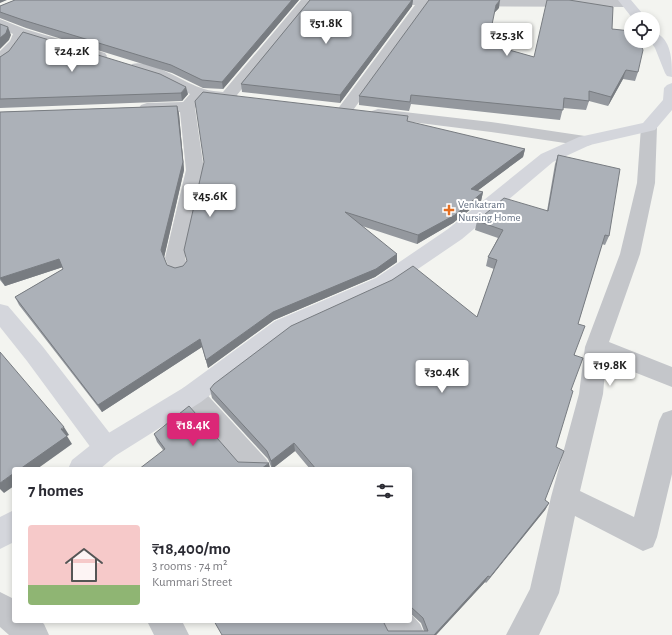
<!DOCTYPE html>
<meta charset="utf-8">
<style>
:root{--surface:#fff;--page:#f2f2f3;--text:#2b2b33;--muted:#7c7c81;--accent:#db2777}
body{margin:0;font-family:"Alegreya Sans",sans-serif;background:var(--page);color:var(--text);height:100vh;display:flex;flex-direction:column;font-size:15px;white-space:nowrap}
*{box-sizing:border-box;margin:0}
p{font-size:13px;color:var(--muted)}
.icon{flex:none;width:22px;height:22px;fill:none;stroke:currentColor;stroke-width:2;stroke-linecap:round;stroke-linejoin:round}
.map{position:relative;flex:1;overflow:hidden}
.sheet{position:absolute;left:12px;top:467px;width:400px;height:156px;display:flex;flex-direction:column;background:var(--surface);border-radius:4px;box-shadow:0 2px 6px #0003}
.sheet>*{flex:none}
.tools{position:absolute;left:624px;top:12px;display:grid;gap:8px}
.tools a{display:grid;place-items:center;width:36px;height:36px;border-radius:50%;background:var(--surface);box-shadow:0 2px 6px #0003;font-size:20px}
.price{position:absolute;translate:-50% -34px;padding:0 9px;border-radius:4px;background:#fff;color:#222;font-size:13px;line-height:26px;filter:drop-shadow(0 1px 2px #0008)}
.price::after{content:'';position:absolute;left:50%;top:24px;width:12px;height:9px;margin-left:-6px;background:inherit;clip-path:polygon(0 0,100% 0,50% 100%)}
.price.selected{background:var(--accent);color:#fff}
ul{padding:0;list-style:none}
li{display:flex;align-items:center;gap:12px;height:100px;padding:0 16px}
li span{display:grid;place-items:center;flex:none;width:112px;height:80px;border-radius:4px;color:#555}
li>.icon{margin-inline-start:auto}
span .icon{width:48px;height:48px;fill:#fffc;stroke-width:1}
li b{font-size:17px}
h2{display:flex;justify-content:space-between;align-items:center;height:48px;padding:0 16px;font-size:17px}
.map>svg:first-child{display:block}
</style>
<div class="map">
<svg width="672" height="635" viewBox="0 0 672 635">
<rect width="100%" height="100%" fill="#f3f4f0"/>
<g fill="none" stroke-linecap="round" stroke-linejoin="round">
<path fill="#c4c6ca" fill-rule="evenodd" d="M301,0H314L237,95L239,98L236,101L231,103L204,98L195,108L204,170L185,258L188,268L185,273L178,275L171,273L165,258L186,170L180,112L141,111L139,108L141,105L147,103L183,102L190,94L162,80L132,70L130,67L132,64C152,59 185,84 204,89C210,91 217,91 223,92Z
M365,0H630L633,3L627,7L428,6L351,113H339L337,110L415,5L371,4Z
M0,19L25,29L105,53L107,56L105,59L100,60L25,38C21,47 10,62 0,64V51L10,41L13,34L0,28Z
M378,109L491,122L585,136L591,137L593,141L591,145L585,146L491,132L372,117L370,114L372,111Z
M649,122L655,124L657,127L655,183L640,254L609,342L672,367V387L606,361L603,394L580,491L634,517L659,421L663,413L672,410V474L657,537L653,547L643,551L575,516L559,593L539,635H506L530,589L551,497L579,394L585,347L620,254L637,183L641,127L643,124Z
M192,385L201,388L267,460L271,469H241L183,402L180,395L183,388Z
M0,592L14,599V621H41L44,624L49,635H9L0,627Z
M410,613L420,624L425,635H388L380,621H410Z
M147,621H182L189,635H154Z"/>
<path fill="#d4d6dc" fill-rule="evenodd" d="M0,304L8,306L43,347L115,440L119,448L115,456L106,460L97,456L27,361L0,327Z"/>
<path fill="#d4d6dc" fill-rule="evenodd" d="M618,0H631L647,19H633Z
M653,32C672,37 672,62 672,77L667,76L665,73L655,48L650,41H653Z
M672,83V110L655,130L590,145L553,162L462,239L390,288L291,333L201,402L115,456L100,469H68L72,460L97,440L183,388L275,321L376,278L448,229L541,154L579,137L643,123L663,100L664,88L667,85Z
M14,510V542L0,549V517Z"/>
</g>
<path fill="#94989e" d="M15,0H299L223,89L203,88L172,73L26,28L0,18V6Z
M310,0H413L412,6L340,103L242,92L241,84Z
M499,8L494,13L488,44L534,57L612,29L638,72L635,81L623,79L608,106L589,101L586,110L563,108L560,120L411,104L409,111L359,105V96Z
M9,51L188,94L182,101L0,108V57Z
M177,106L179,114L184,170L164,257L167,265L175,268L183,266L408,122L525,149L523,157L477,191L483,192L481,201L453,223L417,244L362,226L397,262L375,277L274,320L208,368L202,347L102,412L19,305L15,297L63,269V267L5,286L0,280V112Z
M558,155L609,236L605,245L602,244L578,324L571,390L556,447L545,500L549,503L545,510L486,583L485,582L436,635L388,631H424L421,623L410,613V615V469H310L295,451L272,469L268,459L212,398L210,389L477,317L494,269L486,266L488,257L498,238L475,230L477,221L547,211L555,164Z
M154,434L238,462L163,450L157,442Z"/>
<path fill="#787c81" d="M0,0H7L0,3Z
M292,0H299L223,89L222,82Z
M412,0H413L412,6L340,103V95Z
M500,0L499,8L494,13L496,5Z
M8,27L11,35L9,40L0,49V38Z
M626,70L623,79L608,106L611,97Z
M186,87L188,94L182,101L181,93Z
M177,106L179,114L184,170L164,258L161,250Z
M525,149L523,157L469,197L471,189Z
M483,192L481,201L453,223L417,244L418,235Z
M397,254V262L375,277L274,320L208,368L206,360L273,312Z
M59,259L63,267L5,286L0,278Z
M200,339L202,347L102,412L98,405Z
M64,427L69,435L67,436L72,444L37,469H20Z
M294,443L295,451L272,469L271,461Z
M269,463L270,469H261Z
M14,473V486L4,493L0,489V483Z
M549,503L545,510L486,583L490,577Z
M488,576L485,582L436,635H434Z"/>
<path fill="#acb1b8" stroke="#787c81" d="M15,0H292L222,82L202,80L171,65L23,20L0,12V6Z
M310,0H412L340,95L241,84Z
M429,0H500L496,5L488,44L534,57L547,0H569L613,7L612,29L631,31V41H639L643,50L638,72L626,70L611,97L589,91V101L564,98L563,110L411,95L410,102L359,96Z
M0,24L8,27L6,33L0,38Z
M23,32L160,74L186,87L181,93L0,99V57L9,51Z
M203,92L408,116L407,121L525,149L471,189L483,192L455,215L418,235L345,212L397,254L376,269L273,312L206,360L200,339L98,405L15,297L63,269L59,259L0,278V112L177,106L183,162L161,250L167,265L175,268L183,266L187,261L184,250L204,162L195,101Z
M558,155L620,169L609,236L605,235L578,324L585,326L574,355L583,358L571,390L573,391L556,447L564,451L545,500L549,503L490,577L488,576L434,635H222L214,621H383L388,631H428L423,618L411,607L410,614V469H316L294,443L271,461L267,451L210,389L214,384L291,326L392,280L413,266L477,317L497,260L488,257L503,230L477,221L504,198L548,211Z
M0,352L64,427L61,429L67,436L20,469H14V473L0,483Z
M189,406L238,462L269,463L261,469H139L165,449L154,434Z"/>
<path fill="#e36e21" stroke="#fff" stroke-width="1.5" d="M447 204h4v4h4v4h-4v4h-4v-4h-4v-4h4z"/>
<g text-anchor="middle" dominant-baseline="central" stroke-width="4" stroke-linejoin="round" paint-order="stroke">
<g font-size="11" fill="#636f81" stroke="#fff" text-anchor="start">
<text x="458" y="204">Venkatram<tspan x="458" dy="13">Nursing Home</tspan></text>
</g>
</g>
</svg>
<div class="tools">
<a><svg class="icon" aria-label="locate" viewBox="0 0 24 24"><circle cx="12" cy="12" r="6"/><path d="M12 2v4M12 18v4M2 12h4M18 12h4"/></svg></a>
</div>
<b class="price" style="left:326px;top:45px">₹51.8K</b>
<b class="price" style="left:507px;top:57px">₹25.3K</b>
<b class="price" style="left:72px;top:73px">₹24.2K</b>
<b class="price" style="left:210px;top:218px">₹45.6K</b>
<b class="price" style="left:610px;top:387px">₹19.8K</b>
<b class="price" style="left:442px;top:394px">₹30.4K</b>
<b class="price selected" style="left:193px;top:447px">₹18.4K</b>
<section class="sheet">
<h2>7 homes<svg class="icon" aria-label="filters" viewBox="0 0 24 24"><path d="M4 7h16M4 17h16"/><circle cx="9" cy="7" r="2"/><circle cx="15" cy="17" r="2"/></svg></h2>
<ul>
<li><span style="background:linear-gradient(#f6c9c9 75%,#8fb573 0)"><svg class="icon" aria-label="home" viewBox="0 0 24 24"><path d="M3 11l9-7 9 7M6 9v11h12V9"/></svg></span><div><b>₹18,400/mo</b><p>3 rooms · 74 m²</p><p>Kummari Street</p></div></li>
</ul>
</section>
</div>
